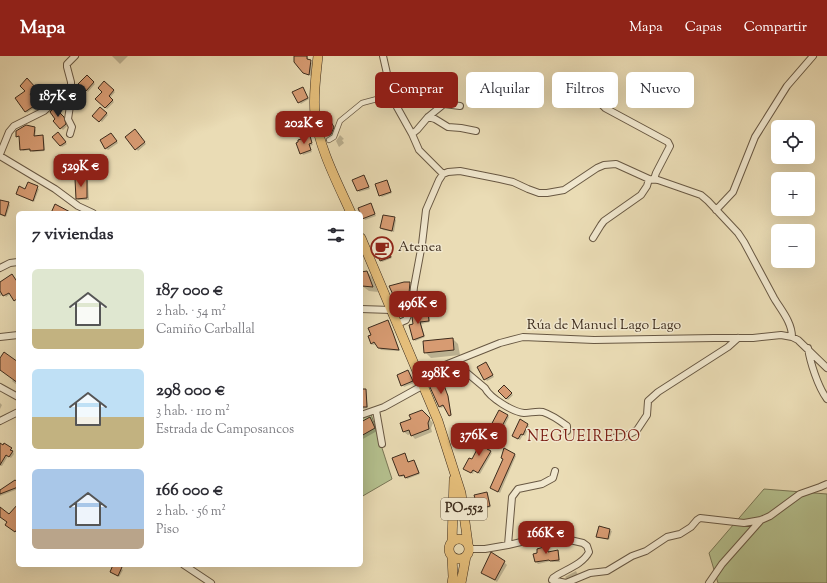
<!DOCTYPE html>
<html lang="es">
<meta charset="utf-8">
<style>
:root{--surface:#fff;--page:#f2f2f3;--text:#2b2b33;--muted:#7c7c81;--accent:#8f2418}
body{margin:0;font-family:"Sorts Mill Goudy",serif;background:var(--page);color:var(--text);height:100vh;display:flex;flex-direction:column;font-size:15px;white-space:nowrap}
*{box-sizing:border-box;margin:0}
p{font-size:13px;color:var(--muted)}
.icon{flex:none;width:22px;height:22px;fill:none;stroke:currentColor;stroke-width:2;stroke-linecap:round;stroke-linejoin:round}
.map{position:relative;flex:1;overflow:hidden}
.details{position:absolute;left:16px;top:155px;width:347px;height:356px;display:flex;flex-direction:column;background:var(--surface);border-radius:6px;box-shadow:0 4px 16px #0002}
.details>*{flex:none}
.banner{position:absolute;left:375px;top:16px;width:380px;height:36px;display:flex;gap:8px}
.tools{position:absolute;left:771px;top:64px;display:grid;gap:8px}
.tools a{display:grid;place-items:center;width:44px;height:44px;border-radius:6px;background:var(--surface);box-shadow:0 4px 16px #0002;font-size:20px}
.price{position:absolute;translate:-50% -34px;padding:0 9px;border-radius:8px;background:var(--accent);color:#fff;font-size:13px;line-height:26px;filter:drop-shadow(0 1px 2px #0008)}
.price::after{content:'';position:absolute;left:50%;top:24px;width:12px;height:9px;margin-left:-6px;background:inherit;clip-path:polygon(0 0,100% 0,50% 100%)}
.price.active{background:#222;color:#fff}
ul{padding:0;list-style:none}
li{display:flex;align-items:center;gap:12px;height:100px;padding:0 16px}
li span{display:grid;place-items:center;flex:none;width:112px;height:80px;border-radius:6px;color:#555}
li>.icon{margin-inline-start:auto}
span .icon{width:48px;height:48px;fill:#fffc;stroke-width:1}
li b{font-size:17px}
h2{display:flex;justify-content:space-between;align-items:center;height:48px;padding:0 16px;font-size:17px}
.pill{padding:0 14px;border-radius:6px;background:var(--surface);box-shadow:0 4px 16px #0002;font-size:14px;line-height:36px}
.pill.active{background:var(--accent);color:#fff}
header{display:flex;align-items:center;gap:24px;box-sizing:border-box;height:56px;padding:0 20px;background:var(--accent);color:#fff}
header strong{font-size:19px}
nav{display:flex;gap:22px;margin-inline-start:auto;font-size:14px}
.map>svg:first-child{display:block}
</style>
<header>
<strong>Mapa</strong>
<nav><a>Mapa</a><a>Capas</a><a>Compartir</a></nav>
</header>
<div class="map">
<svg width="827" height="527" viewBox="0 0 827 527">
<rect width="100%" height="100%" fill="#eadcb5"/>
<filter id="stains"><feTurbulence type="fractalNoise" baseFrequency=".005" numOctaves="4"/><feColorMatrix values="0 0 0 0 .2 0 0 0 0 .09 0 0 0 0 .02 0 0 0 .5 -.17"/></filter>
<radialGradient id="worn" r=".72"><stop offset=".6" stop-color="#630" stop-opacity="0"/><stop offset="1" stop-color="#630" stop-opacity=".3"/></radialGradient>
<path fill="#b5c18f" stroke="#797656" d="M371,358L392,423L361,441V363Z
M764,433L827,438V527H718L709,497Z"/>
<path fill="#0003" d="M112,0H128L120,8Z
M295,0H308V4L312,7L311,20L306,18L295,6Z
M87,20L95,28L88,36L79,28Z
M27,24L37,34L30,40L37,50L27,57L16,42L27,35Z
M104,26L115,36L110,42L114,46L107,53L97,43L104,36Z
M304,34L309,43L301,48L299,46Z
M57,51L60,54L58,57L65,64L67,70L63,74L54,65L56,63Z
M100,52L108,59L102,66L94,60Z
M331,67L335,73L332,80L330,81L324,68Z
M34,72L36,74L35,81L42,80L44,82L45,95L33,96L30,94L23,95L21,93L20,82L17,80Z
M136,76L146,88L138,95L127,81Z
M58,77L67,88L62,91L53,81Z
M113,79L118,87L108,94L106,92Z
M340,79L344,83L342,84L344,87L339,91L336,85Z
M309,81L313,89L310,90L312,96L303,99L298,87Z
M364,120L370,133L359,136L354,124Z
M86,123L88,125L89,144H78L77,142Z
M387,125L392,137L382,141L380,139Z
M28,128L39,133L34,146L17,138L26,134Z
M8,147L10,149L6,161L0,159V151Z
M371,148L376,160L365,164L361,157Z
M394,162L396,164L394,176L383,174L381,172Z
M384,185L392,202L382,206L381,205Z
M367,216L373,222L378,236L369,235L361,229V217Z
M0,227L18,228V241L10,238L6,241L4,238L0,240Z
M410,227L411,229L409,251L407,256L403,257L402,255Z
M427,257L429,258L430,266L421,268L425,281L415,285L414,283V268Z
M388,265L389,267L400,295L381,294L376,288L373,289L372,288L369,281Z
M453,283L458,288L460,299L431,302L425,296Z
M0,304L18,315V330L12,325L14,323L0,313Z
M487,309L494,321L487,325L478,312Z
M408,315L414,327L404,331L398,320Z
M442,325L444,327L452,361L445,350L441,352L439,350Z
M504,330L513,339L508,344L499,335Z
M366,342L367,344L368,352L362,353L361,343Z
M0,347L2,349L0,353Z
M422,355L433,367L431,372L432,376L415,383L411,378L408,379L404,376L401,367L412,364Z
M507,359L509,361L504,371L502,369L499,375L493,372Z
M370,362L372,365L377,375L361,384V367Z
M520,365L529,370L525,380L523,379L520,384L513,380Z
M490,387L492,389L489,395L492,397L480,418L474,415L473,418L466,414L473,404Z
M0,388L11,392L14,398L11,402L8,400L2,410H0Z
M404,398L409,407L414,405L415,406L420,418L407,423L405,420L401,421L400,420Z
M515,399L516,400L500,437L493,433Z
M18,428V433L0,440V435Z
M487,437L488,438L491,451L484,453L481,446L479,447L477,445Z
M599,471L612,475L609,484L597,480Z
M547,491L549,497L558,495L559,497L560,506H552L551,505L538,508L536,506L534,499Z
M504,506L507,509L497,526L483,517Z
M114,509L123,514L119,521L111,516Z
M576,515L578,519L567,523L565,521Z"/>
<path fill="#d79b72" stroke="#3d2c1d" d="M294,0H307V3L311,4L309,19L303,17L298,11L294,6Z
M87,19L94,26L86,35L78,28Z
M27,22L36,32L30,38L37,48L25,56L15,42L25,35L20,30Z
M104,25L114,34L109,40L113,44L105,52L95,43L102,36L98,32Z
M303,31L308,42L298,47L292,36Z
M57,49L60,52L57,54L64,61L66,68L60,73L53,65L55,63L50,56Z
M100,51L107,57L99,66L92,60Z
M329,66H331L334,71L331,78L328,80L323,68Z
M26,69L35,71L34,80L43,79L44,94L30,95V93L20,94L19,80L16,81V75Z
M135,73L145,86L135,94L125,81Z
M58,76L66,86L60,90L52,81Z
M111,77L117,85L105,93L100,84Z
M310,80L312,87L309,88L311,94L300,98L296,87L298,86V84Z
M364,119L369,131L357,135L352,124Z
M87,122V142L76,143L75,123Z
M387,124L391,136L379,140L375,128Z
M28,126L38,130L33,145L16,138L19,130L25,133Z
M0,144L9,146L5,160L0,158Z
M371,147L375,158L362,163L361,157H360L358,152Z
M55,148L72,157H51Z
M383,159L395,161L392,175L380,172Z
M384,184L391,201L380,205L373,188Z
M367,215L373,231L362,230L361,216Z
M12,218L18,227V242L14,245L9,237L3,240L0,235V226Z
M404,226H410L408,249L405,254L401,256L389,230Z
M428,256L429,265L420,266L424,280L413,284L409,269L413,268L412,261L414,258Z
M388,264L393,277L399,294L378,292L374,286L371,288L368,280L371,279L368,272Z
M453,282L454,294L424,297L423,285Z
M4,296L18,306V327L0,314V302Z
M486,306L493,319L484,324L477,311Z
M408,314L413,325L401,330L397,319Z
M442,324L448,340L451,359L449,360L443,349L439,351L429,329Z
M504,329L512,337L506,343L498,335Z
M361,333H366L367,351H361Z
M422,354L430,362L428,367L429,373L411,380L409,374L403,376L400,367L411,363L409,359Z
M499,354L508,359L502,370L500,369L497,374L490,371Z
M370,361L375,372L361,380V366Z
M520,363L528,368L523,379L521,378L518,383L512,380Z
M483,382L491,386L487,393L491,395L478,417L473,414L471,417L463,413L469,402L472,403Z
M0,387L3,389L4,387L12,392L10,394L13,395L9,401L6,399L0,409Z
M504,392L515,398L498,436L490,432L503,403L501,402Z
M405,397L408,406L414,404L419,417L405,422L404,419L399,420L392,402Z
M15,424L18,426V431L0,438V434Z
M487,436L490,450L482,452L480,445L476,446L474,439Z
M18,448V472L15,476L5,469L7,466L0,461V451L9,458Z
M599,470L610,473L608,483L596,481Z
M547,490L548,496L558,494L559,504L550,505L549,504L535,506L533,498L537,497V493Z
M491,496L505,505L495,524L481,517Z
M113,509H118L122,511L118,520L110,516Z"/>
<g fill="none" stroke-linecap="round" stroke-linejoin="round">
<g stroke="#685843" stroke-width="6">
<path id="pedestrian" d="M329,84L334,81L340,65L362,47L392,39"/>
</g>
<g stroke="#685843" stroke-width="8">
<path id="minor" d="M383,0L393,44L412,78L419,94L443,118
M68,37L70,50L68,63L72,71L70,78
M601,48L605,52L668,86L670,90L656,117L654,123
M428,61L435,63L448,71L461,72L476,75
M412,78L417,74L428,61L444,48L460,50
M0,98L9,76L14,70L44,55L60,41L68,37L71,31V26L67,11V8L75,0
M0,100L55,133L78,150L93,157
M716,154L733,136L755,81L787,30L813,0
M593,182L601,169L604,165L641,139L647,130L649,123
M0,212L10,207L18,206
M361,253L391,254
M397,268L406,264L412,250L414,231L422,188L426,154L439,124L443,118L448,116L460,115L500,123L513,126L528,133L539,137H547L564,134L597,112L604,109L616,108L649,123L658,124L701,139L708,145L738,177L744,186C754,205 764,223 774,242C781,254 792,266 792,281
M0,281L18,279
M808,292C810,306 818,331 827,343
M454,306L485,332C490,342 513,356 524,357C530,357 536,355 543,356C552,359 559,364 567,370V375
M414,309L425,311H435L445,309L500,287L523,281L594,284L714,282H753L781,279L792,281L798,284L827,312
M0,331L18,341
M376,354L382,388
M361,359L384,351L422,330
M0,365L18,356
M611,382L624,381L637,374L647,359L648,345L658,336L728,291L738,282
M508,489L512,441L518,433L542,428L553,422L555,415
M470,493H485L508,489L546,480H560L570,484L583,487L587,490L589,496C583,508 567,513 556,520L553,522V527
M184,509L211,527
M552,524L566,527L590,517L607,515L632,500L646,495L667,481L680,478L691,471L697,464L700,462L744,467L761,464L770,460L800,438L820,431L827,428
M709,527L722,508L761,464"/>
</g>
<g stroke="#3d2c1d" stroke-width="10">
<path id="primary" d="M318,0C316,19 313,39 315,58C318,90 338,128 351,157
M361,182L438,365L461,437L468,488
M449 493a10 10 0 1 1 20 0a10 10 0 1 1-20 0Z
M452,486L454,423
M452,527L453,521L452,501
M461,527L466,500"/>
</g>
<use href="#pedestrian" stroke="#f1e8cf" stroke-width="4.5"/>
<use href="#minor" stroke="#f1e8cf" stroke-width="6"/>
<use href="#primary" stroke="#e5be7a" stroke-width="9"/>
</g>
<defs>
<g id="cafe-ring" transform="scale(1.15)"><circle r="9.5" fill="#f1e8cf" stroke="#8f2418" stroke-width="1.5"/><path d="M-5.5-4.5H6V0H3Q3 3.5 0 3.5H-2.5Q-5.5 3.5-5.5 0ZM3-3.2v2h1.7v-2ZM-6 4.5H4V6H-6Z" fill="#8f2418"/></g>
</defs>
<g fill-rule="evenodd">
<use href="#cafe-ring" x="382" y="192"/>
</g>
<g text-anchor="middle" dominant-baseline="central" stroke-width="3" stroke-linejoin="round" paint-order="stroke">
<rect fill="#f1e8cf" stroke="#736452" stroke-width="1" x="441" y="442" width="46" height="22" rx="3"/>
<g font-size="13" font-weight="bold" fill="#3d2c1d">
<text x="464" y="453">PO-552</text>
</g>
<g font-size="14" fill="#3d2c1d" stroke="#f1e8cf" text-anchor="start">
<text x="398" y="192">Atenea</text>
</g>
<g font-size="14" fill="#3d2c1d" stroke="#f1e8cf">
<text x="604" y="270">Rúa de Manuel Lago Lago</text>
</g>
<g font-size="15" letter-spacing="1" fill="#7a1f14" stroke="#f1e8cf">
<text x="584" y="381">NEGUEIREDO</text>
</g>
</g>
<rect width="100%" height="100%" filter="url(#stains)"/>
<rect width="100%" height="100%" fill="url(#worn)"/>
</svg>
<div class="tools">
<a><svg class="icon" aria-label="locate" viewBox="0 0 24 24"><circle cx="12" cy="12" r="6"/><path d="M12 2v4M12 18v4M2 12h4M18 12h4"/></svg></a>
<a>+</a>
<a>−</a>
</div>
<b class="price active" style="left:58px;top:62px">187K €</b>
<b class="price" style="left:304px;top:89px">202K €</b>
<b class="price" style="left:81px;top:132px">529K €</b>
<b class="price" style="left:418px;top:269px">496K €</b>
<b class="price" style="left:441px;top:339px">298K €</b>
<b class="price" style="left:479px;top:401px">376K €</b>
<b class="price" style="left:546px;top:499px">166K €</b>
<div class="banner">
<a class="pill active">Comprar</a>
<a class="pill">Alquilar</a>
<a class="pill">Filtros</a>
<a class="pill">Nuevo</a>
</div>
<section class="details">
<h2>7 viviendas<svg class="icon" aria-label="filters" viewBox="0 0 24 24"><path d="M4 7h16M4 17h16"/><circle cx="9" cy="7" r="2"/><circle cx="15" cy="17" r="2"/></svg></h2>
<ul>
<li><span style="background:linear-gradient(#dfe7d0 75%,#c2b280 0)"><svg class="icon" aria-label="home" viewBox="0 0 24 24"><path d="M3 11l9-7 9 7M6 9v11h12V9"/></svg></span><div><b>187 000 €</b><p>2 hab. · 54 m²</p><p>Camiño Carballal</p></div></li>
<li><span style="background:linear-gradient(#bfe0f5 60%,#c2b280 0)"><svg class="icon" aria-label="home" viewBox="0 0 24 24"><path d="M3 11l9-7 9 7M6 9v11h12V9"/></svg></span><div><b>298 000 €</b><p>3 hab. · 110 m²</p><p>Estrada de Camposancos</p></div></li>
<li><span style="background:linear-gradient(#a9c7e8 75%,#b9a48a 0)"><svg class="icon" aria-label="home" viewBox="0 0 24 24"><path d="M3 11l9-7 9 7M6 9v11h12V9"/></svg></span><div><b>166 000 €</b><p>2 hab. · 56 m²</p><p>Piso</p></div></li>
</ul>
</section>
</div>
